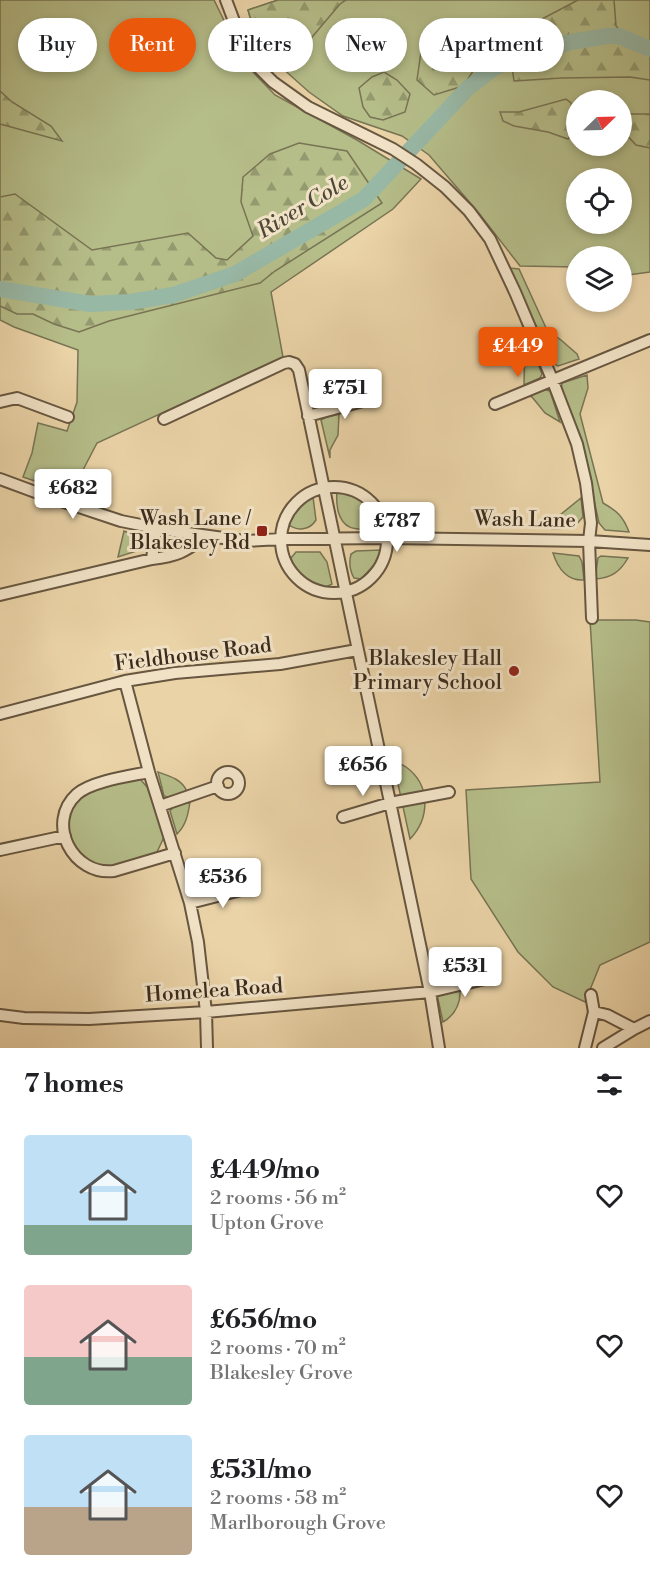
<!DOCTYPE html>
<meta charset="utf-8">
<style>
:root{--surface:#fff;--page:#f2f2f2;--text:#202124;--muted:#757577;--accent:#ea580c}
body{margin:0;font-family:"Libre Bodoni",serif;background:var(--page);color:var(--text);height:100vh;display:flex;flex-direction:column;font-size:22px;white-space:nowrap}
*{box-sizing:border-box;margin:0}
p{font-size:20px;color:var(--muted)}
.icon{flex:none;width:33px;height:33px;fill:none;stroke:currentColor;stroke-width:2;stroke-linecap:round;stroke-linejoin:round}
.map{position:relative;height:1048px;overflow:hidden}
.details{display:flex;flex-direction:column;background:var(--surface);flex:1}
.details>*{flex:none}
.top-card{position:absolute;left:18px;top:18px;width:615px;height:54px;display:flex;gap:12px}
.needle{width:39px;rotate:67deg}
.controls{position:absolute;left:566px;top:90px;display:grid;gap:12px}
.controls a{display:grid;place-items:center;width:66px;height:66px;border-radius:50%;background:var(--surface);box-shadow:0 3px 9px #0003;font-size:30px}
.price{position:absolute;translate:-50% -51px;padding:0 14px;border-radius:6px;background:#fff;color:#222;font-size:20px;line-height:39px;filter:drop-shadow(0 2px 3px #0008)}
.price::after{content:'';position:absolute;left:50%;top:36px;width:18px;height:14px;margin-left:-9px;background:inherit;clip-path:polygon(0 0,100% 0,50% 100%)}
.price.on{background:var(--accent);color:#fff}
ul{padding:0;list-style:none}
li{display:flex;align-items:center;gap:18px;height:150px;padding:0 24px}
li span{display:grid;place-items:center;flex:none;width:168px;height:120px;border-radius:6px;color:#555}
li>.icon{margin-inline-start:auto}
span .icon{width:72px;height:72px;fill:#fffc;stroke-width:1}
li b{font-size:26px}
h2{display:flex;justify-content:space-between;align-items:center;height:72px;padding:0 24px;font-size:26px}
.pill{padding:0 21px;border-radius:27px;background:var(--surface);box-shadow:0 3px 9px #0003;font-size:21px;line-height:54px}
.pill.on{background:var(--accent);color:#fff}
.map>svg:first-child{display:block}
</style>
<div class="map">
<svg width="650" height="1048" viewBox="0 0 650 1048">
<defs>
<pattern id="forest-firs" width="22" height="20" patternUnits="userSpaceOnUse" patternTransform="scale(1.5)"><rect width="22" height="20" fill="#b5bd89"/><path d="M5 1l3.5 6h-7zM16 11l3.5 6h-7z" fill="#949a6f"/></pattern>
</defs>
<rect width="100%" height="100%" fill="#ead3a7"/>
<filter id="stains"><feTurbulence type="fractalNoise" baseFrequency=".00333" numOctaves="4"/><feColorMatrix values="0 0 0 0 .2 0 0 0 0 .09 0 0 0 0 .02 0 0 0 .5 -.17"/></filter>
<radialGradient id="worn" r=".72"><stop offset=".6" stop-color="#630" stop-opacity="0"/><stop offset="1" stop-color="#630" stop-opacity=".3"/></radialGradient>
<path fill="#b5bd89" stroke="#787454" stroke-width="1.5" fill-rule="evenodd" d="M0,0H214L237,47L252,71L275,95L357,140L421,179L393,209L271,292L283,357L97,443L71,493L23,477L32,453L38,423L67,431L77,402L78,350L14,327L0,320Z
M278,0H650V272L621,276V256H576V267L520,266L478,212L429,155L402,136L343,116L309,92L281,67L265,45L251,21L248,10ZM576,100H621V146H576ZM576,178H621V224H576Z
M509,268L519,269L547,330L561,340L577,354L579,359L558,366L552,363Z
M525,331L542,374L540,378L524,385Z
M587,375L588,388L580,414L603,503C617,511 623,516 629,532L605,530L599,523L586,463L561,390L562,383Z
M323,382L336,399V403L321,408L318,404L311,386Z
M543,389L550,391L560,422L545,413L532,397L525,395Z
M339,414L338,435L330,450V458L321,420L326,417Z
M348,492C365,502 372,509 379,527L377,529C359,529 344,533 338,511C337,504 336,500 337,493Z
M313,497L316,520C310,530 297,532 288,524C291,511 302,504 313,497Z
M581,498L583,517L573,528L552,529L560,515Z
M124,531C134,535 144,536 143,549L118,557Z
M381,550L374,565L361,579L354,578C350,571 349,562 351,554L356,551Z
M296,552H320L327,562L332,584L326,587C310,582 295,576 291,558Z
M553,553L579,556L582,562L584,580C568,581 558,569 553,553Z
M601,556L628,558C620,572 611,578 595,579L598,558Z
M590,620H636L650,622V942L600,965L585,1002L553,987L518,952L471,879L466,790L600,782Z
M393,761C397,763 402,764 406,767C431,785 430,818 410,839Z
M158,772C170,776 183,780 187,792L171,798L164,796Z
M140,779L147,787L165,835L156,854C144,857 118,867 107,866C68,863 52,815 86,793C100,783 123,782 140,779Z
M190,802C188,815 186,825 177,834L170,811L174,806Z
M430,962C463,963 471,1006 443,1022Z"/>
<path fill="url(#forest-firs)" stroke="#787454" stroke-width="1.5" d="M278,0H346L340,4L307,43L290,49L260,37L251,20L248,10Z
M578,0H614L616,26L633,45L650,51V80L630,77L562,78L514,81L510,52L519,31Z
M451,39L467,42L482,58L463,86L434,95L417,80L421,52L439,41Z
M384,72L397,80L410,94L405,112L383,120L370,117L363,107L359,88L372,77Z
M0,91L12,102L51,126L62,141L0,124Z
M566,99L571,103L576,128L568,139L548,132L514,126L503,121L500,112H519Z
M621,114H650V148L636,145L622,130Z
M299,143L347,151L382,203L275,271L260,283L109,321L79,332L54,324L33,314H17L0,306V197L15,194L92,250L188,233L216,258L227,260L253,236L241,202L243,177L270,154Z"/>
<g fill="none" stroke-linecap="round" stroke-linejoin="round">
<path stroke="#98b8a6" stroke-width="16" d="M0,289L90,304L130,302L173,295L235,274L364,199L467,89L494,68L521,56L571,42L607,36H619L650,49"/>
<g stroke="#675640" stroke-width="14">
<path id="minor" d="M226,0L237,29L248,52L260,69L273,82L308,107L393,149L416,164L445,187L469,211L490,239L515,292L552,379L577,444L586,483L591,523L589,541L592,618
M0,402L17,398L68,417
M495,404L650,340
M308,416L374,398
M164,419L284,363L289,362L295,364L299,370L430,992L439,1048
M0,479L46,496L121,521L166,530L245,541L281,539L387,538L589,541L650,545
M281 540a53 53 0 1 1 106 0a53 53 0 1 1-106 0Z
M152,559L156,529
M0,595L152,559C179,556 185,551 207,536
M125,681L149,772L190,903L198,942L206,1012L207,1048
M0,714L125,681L175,673L280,664L357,650
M149,772C130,776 92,781 77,794C45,823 73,876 114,871L175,853
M217 783a11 11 0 1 1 22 0a11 11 0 1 1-22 0Z
M160,806L218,786
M343,817L390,803L449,792
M0,850L65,836
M190,903L249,888
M591,995L594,1012
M0,1015L24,1018L89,1019L206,1012L430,992L493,977
M585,1048L594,1012L607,1015L634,1029
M603,1048L634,1029L650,1021"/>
</g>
<use href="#minor" stroke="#f1e2c6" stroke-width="10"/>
</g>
<g fill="#8f2418" stroke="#f1e2c6" stroke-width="2">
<rect x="256" y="525" width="12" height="12" rx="3"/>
<circle cx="514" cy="671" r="6"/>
</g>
<g text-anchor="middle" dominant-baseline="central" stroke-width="6" stroke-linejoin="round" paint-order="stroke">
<g font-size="21" fill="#3b2c1e" stroke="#f1e2c6" text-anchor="end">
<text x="250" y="519">Wash Lane /<tspan x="250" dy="24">Blakesley Rd</tspan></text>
<text x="502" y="659">Blakesley Hall<tspan x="502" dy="24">Primary School</tspan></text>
</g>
<g font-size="21" fill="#3b2c1e" stroke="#f1e2c6">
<text transform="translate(525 520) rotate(1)">Wash Lane</text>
<text transform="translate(193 655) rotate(-7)">Fieldhouse Road</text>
<text transform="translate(214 991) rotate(-4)">Homelea Road</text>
</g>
<g font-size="22" font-style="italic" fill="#4e4839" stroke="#f1e2c6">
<text transform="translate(303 207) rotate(-31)">River Cole</text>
</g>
</g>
<rect width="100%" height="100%" filter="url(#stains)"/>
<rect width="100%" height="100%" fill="url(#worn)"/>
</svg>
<div class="controls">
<a><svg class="needle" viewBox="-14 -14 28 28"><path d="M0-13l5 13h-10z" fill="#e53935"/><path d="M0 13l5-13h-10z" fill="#757577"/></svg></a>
<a><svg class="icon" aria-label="locate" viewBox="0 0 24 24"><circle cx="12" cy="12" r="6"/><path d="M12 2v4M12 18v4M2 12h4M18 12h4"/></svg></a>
<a><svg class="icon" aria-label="layers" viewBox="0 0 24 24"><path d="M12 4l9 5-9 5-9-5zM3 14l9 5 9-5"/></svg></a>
</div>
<b class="price on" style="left:518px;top:378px">£449</b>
<b class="price" style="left:345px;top:420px">£751</b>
<b class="price" style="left:73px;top:520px">£682</b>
<b class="price" style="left:397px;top:553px">£787</b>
<b class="price" style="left:363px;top:797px">£656</b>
<b class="price" style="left:223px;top:909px">£536</b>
<b class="price" style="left:465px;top:998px">£531</b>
<div class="top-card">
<a class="pill">Buy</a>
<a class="pill on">Rent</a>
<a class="pill">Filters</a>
<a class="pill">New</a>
<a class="pill">Apartment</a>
</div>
</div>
<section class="details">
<h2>7 homes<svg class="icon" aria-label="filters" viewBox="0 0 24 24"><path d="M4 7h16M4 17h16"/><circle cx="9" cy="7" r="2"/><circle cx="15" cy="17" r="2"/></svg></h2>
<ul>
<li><span style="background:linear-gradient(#bfe0f5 75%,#7fa58c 0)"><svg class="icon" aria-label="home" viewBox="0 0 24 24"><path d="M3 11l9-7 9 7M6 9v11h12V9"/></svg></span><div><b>£449/mo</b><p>2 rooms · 56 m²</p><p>Upton Grove</p></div><svg class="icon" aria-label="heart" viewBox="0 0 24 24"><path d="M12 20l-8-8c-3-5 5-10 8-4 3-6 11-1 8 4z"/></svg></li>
<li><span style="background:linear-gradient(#f6c9c9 60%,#7fa58c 0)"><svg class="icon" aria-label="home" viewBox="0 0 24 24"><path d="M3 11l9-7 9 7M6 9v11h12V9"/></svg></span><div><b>£656/mo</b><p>2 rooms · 70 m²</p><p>Blakesley Grove</p></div><svg class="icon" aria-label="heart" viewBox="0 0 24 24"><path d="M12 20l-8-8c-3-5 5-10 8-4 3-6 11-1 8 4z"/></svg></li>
<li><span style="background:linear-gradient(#bfe0f5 60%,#b9a48a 0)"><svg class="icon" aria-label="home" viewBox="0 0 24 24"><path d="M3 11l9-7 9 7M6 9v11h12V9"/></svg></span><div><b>£531/mo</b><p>2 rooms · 58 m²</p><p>Marlborough Grove</p></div><svg class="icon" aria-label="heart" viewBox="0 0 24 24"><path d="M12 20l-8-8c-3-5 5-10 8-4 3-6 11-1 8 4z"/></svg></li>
</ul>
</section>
